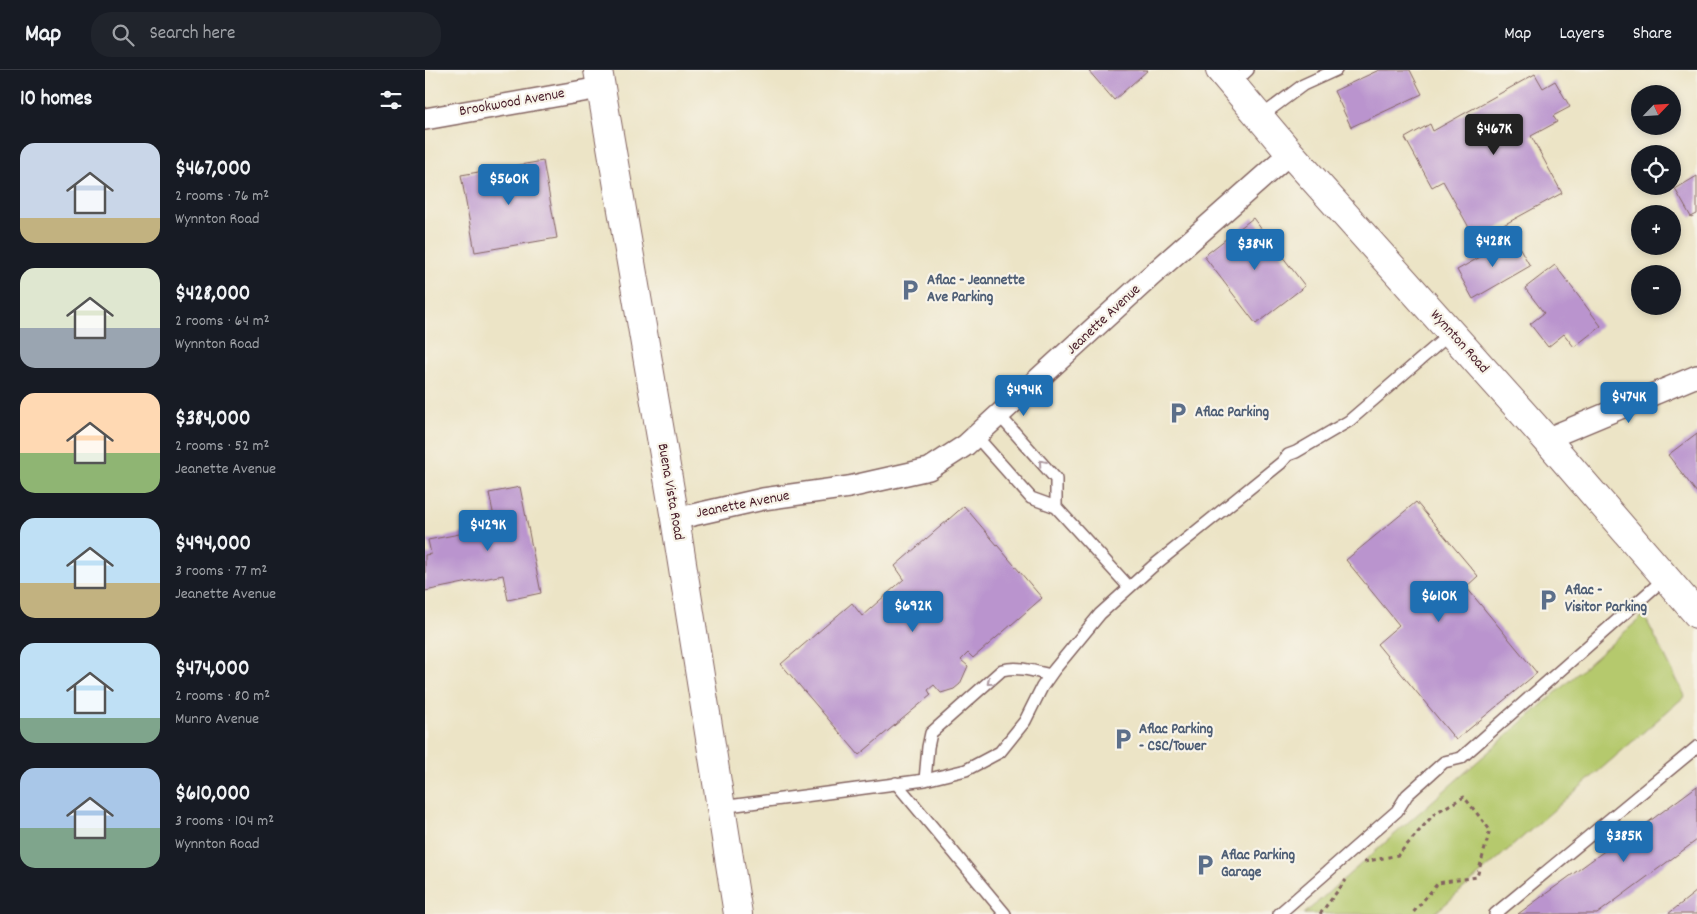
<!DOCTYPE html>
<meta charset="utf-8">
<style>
:root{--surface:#171b24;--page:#20242c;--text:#f1f3f6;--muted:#9ea1a6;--line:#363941;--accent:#1f6fb2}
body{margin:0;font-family:Dekko,sans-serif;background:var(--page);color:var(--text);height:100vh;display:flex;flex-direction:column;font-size:19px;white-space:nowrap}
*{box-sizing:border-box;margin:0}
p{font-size:16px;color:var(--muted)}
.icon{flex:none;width:28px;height:28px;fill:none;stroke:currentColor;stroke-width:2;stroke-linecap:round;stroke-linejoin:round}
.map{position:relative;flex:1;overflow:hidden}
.side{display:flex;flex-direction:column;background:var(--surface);width:425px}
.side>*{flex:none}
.needle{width:32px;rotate:65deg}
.tools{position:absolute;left:1206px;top:15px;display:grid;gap:10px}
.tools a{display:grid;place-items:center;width:50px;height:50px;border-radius:50%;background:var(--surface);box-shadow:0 2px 8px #0003;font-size:25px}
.price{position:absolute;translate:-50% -42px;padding:0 11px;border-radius:5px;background:var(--accent);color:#fff;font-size:16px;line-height:32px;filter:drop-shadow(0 1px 2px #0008)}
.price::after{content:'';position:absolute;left:50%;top:30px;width:15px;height:11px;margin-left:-8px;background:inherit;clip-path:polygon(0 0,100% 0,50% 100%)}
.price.on{background:#222;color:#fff}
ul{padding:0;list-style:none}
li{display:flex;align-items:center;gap:15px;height:125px;padding:0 20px}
li span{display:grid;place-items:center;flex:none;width:140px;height:100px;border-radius:15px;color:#555}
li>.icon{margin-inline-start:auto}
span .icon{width:60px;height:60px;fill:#fffc;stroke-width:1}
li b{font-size:21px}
h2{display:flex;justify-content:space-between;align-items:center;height:60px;padding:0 20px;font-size:21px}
header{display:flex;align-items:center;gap:30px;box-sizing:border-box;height:70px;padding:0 25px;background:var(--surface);border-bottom:1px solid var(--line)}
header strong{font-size:24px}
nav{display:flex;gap:28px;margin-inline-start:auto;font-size:18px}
.search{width:350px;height:45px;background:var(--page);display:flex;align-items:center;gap:12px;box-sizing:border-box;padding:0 18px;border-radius:20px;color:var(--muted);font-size:19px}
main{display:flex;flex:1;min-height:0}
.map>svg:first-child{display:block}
</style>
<header>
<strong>Map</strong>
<div class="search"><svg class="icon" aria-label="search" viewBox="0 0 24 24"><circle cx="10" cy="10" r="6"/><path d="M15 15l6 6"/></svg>Search here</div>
<nav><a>Map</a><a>Layers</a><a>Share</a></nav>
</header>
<main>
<section class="side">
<h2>10 homes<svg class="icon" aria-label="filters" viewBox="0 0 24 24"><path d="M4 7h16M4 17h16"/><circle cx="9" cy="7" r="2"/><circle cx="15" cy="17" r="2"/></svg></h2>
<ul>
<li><span style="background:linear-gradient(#c9d6e8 75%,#c2b280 0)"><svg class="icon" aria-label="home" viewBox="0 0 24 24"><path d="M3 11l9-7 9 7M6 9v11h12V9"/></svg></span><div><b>$467,000</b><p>2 rooms · 76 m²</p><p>Wynnton Road</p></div></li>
<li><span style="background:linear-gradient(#dfe7d0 60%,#9aa5b1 0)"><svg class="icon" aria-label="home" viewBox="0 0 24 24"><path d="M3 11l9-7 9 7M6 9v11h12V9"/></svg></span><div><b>$428,000</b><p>2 rooms · 64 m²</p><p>Wynnton Road</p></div></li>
<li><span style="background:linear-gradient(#ffd9b3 60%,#8fb573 0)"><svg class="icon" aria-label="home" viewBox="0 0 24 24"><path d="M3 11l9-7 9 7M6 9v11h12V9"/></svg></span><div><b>$384,000</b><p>2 rooms · 52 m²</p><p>Jeanette Avenue</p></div></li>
<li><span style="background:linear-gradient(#bfe0f5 65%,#c2b280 0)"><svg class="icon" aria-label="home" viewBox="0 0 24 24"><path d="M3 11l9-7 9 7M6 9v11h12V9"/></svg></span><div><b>$494,000</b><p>3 rooms · 77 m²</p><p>Jeanette Avenue</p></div></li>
<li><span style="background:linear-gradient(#bfe0f5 75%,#7fa58c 0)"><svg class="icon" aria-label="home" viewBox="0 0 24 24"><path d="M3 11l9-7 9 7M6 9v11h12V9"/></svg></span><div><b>$474,000</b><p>2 rooms · 80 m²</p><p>Munro Avenue</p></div></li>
<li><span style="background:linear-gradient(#a9c7e8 60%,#7fa58c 0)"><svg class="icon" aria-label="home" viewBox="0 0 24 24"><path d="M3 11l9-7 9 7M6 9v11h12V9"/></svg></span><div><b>$610,000</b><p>3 rooms · 104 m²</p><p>Wynnton Road</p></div></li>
</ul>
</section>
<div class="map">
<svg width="1272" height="844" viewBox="0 0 1272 844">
<rect width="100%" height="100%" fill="#f7f3e8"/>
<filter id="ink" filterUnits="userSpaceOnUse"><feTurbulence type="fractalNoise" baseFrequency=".02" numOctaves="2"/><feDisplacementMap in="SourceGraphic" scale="10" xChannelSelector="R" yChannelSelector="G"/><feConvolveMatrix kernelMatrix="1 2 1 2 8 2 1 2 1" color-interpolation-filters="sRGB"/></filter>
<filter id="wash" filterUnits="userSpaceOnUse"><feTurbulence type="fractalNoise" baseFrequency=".0096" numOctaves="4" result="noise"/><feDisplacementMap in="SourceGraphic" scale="20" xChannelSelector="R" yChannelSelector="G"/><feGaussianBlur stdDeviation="1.12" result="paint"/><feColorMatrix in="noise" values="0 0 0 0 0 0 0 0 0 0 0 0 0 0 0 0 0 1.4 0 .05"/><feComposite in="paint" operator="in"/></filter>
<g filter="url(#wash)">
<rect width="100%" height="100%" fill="#ece4c6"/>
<path fill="#b5c96d" stroke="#80744c" d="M1219,545L1260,626L1009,844H879Z"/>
<g id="blocks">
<path fill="#ba94ce" d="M663,0H723L689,30Z
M954,0H985L997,24L926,57L909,21Z
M1110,4L1118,18L1130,11L1145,37L1128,46L1132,52L1106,66L1137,123L1051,170L1018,111L1007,117L980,68L1005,54L1008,61Z
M118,91L132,168L50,182L36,105Z
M1272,106V144L1266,147L1250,119Z
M828,148L880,216L831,254L779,186Z
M1089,168L1105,196L1048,229L1032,200Z
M1130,195L1176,256L1149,277L1139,264L1123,277L1105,254L1119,243L1100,218Z
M1272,363V423L1243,385Z
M95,417L116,523L83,530L78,505L0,521V485L6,484L3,470L71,457L64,423Z
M991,432L1053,506L1041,517L1112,603L1031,670L952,574L974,555L921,490Z
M539,436L617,528L548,588L543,583L536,590L543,596L535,614L529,619L516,623L509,615L503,620L506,625L434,685L356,594L427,533L437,546L479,509L470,496Z
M1272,716V770L1172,844H1093L1200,766L1202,768Z
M1272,821V844H1243Z"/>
</g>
</g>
<g filter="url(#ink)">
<use href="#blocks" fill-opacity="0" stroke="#836461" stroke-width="1"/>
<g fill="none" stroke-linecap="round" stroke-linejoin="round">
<g stroke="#836461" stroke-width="14">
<path id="lane" d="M807,15L823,0
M835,47L878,15L911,0
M574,345L631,409V437
M551,366L606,428L631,437L704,517
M500,710L503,677L506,663L577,600C594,596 609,601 625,605
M471,713L580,844
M296,737L500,710L541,700L575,682L600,651L617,617L629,600L675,544L727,497L856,393L863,385L871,382L924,351L1026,263
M854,844L972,741L982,725L1019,692L1036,688L1240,508
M1070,844L1272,677"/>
</g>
<g stroke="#836461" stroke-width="24">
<path id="street" d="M0,49L175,18
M1121,369L1272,306
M250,449L338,429L424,417L504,399L541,375L726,206L865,83"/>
</g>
<g stroke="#836461" stroke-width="30">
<path id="primary" d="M173,0L250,449L313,844
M795,0L865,83L1121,369L1272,544"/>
</g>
<path stroke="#836461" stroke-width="3" stroke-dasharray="4 4" stroke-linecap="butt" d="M939,792L973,785L1010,743L1039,727L1065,760L1052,807L1013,813L987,844
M895,844L921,810"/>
<use href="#lane" stroke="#fff" stroke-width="11"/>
<use href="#street" stroke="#fff" stroke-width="21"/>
<use href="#primary" stroke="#fff" stroke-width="28"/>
</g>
<defs><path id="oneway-chevron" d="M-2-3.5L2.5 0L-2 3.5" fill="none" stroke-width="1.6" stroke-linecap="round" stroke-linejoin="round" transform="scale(1.25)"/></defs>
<g stroke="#ae9aa0">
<use href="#oneway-chevron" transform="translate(617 393) rotate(-131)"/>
<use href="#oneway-chevron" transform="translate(565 612) rotate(139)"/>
</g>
</g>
<defs>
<g id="parking-bare" transform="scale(1.725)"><path d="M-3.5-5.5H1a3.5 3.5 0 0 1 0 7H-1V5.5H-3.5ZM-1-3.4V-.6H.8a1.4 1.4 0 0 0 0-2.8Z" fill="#5c6f8a" stroke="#f7f3e8" stroke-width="2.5" paint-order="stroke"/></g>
</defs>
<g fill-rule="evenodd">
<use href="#parking-bare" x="485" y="220"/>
<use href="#parking-bare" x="753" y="343"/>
<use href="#parking-bare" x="1123" y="530"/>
<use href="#parking-bare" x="698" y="669"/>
<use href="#parking-bare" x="780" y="795"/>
</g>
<g text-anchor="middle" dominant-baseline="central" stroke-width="4.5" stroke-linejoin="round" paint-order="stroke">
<g font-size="15" fill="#4a1f2b" stroke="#f7f3e8">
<text transform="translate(87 33) rotate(-10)">Brookwood Avenue</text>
<text transform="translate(679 250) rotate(-43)">Jeanette Avenue</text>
<text transform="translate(1034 272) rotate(48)">Wynnton Road</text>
<text transform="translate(245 422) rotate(80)">Buena Vista Road</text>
<text transform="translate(318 435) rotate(-11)">Jeanette Avenue</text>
</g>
<g font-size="15" font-weight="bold" fill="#4e5e75" stroke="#f7f3e8" text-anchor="start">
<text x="502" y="211">Aflac - Jeannette<tspan x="502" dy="17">Ave Parking</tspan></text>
<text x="770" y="343">Aflac Parking</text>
<text x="1140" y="521">Aflac -<tspan x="1140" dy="17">Visitor Parking</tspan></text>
<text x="714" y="660">Aflac Parking<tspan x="714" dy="17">- CSC/Tower</tspan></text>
<text x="796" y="786">Aflac Parking<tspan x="796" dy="17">Garage</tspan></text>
</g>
</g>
</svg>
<div class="tools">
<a><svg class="needle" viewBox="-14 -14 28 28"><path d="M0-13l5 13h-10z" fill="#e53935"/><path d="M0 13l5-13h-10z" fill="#9ea1a6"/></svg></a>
<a><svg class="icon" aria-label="locate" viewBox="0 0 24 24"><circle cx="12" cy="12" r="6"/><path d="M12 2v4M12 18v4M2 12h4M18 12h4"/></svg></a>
<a>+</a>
<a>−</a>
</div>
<b class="price on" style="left:1069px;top:86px">$467K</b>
<b class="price" style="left:84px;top:136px">$560K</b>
<b class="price" style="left:1068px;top:198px">$428K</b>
<b class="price" style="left:830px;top:201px">$384K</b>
<b class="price" style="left:599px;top:347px">$494K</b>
<b class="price" style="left:1204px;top:354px">$474K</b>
<b class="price" style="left:63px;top:482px">$429K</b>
<b class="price" style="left:1014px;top:553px">$610K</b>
<b class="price" style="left:488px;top:563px">$692K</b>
<b class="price" style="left:1199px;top:793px">$385K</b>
</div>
</main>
